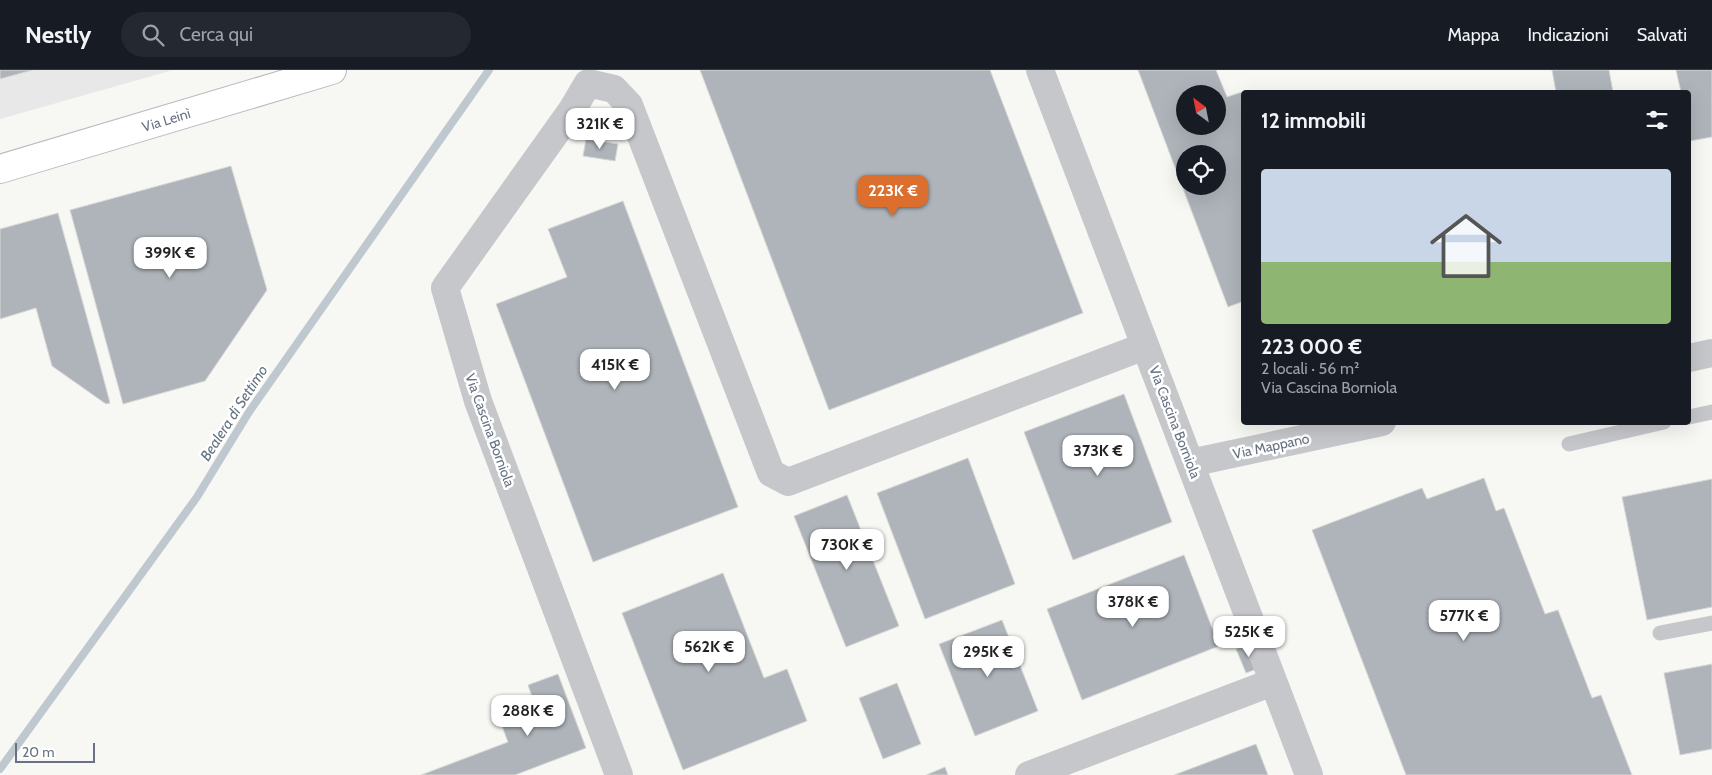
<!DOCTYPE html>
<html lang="it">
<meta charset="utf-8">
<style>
:root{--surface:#171b24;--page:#242831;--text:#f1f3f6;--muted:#9ea1a6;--line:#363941;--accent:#dd6f2e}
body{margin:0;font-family:Cabin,sans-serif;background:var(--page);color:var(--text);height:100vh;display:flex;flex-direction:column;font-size:19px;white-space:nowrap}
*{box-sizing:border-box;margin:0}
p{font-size:16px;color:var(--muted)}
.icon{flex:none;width:28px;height:28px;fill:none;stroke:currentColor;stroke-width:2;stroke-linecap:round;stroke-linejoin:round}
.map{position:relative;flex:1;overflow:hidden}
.panel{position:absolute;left:1241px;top:20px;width:450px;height:335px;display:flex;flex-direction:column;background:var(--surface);border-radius:5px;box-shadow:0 5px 20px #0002}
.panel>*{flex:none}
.needle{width:32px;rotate:328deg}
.fabs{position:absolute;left:1176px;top:15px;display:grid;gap:10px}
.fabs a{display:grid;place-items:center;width:50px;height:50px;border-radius:50%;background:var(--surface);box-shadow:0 5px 20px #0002;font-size:25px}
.scale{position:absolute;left:15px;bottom:12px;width:80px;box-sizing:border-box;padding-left:5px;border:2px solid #677384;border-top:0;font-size:14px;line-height:18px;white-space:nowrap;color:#677384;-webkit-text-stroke:4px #fff;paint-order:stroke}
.price{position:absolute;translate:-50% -42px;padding:0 11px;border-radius:10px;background:#fff;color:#222;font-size:16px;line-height:32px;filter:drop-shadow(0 1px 2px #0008)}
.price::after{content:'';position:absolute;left:50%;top:30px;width:15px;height:11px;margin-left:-8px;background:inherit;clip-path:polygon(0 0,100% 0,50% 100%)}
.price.selected{background:var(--accent);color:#fff}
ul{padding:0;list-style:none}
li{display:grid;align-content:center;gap:10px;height:265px;padding:0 20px}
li+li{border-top:1px solid var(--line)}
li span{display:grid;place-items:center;height:155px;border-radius:5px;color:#555}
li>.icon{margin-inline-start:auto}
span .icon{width:90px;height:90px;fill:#fffc;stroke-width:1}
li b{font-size:21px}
h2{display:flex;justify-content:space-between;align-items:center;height:60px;padding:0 20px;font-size:21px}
header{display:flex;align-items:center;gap:30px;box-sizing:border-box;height:70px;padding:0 25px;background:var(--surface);border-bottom:1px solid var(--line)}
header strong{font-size:24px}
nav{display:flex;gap:28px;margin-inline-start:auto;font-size:18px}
.search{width:350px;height:45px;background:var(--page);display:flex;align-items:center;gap:12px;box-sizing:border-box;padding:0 18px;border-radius:28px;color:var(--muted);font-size:19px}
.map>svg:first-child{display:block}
</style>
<header>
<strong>Nestly</strong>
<div class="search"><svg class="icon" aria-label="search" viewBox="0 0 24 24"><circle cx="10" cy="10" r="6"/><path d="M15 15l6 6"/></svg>Cerca qui</div>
<nav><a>Mappa</a><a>Indicazioni</a><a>Salvati</a></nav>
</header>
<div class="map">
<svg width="1712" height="705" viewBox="0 0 1712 705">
<rect width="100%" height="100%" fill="#f7f7f4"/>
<path fill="#e7e8e7" d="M0,0H173L0,49Z"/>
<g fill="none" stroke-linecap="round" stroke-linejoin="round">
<path stroke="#c0c8cf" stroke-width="8" d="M0,699L197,427L249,342L489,0"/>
</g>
<path fill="#aeb4ba" stroke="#d8d9d6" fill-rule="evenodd" d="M0,0H33L0,9Z
M700,0H990L1083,243L829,340Z
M1138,0H1216L1227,27L1242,22L1244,27V231L1228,237ZM1185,24H1218V56H1185ZM1185,84H1218V116H1185Z
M1552,0H1609L1613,22H1556Z
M1676,0H1712V67L1690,71L1689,63V22H1681Z
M586,69L618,74L615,91L583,86Z
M231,96L267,220L205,311L123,334L70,140Z
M623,131L738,437L593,492L496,234L567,207L548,159Z
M58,143L97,284L110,333L106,334L52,296L36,238L0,249V159Z
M1124,324L1172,452L1073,490L1024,362Z
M968,388L1015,514L925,549L877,423Z
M1484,408L1496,441L1504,438L1545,544L1558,540L1592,628L1601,625L1632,705H1406L1312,460L1422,418L1427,429Z
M1712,409V537L1647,550L1622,427Z
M847,425L899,556L846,577L794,446Z
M1184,485L1219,576L1082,630L1047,539Z
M723,503L764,608L787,599L807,651L683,700L622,543Z
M1002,550L1038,641L975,666L939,574Z
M1253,573L1262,597L1246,603L1236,579Z
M1712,594V679L1680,685L1664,603Z
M558,604L586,678L515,705H421L508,672L500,651L536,638L528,615Z
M897,613L921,674L883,689L859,628Z
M1256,674L1268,705H1174Z
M945,697L948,705H926Z"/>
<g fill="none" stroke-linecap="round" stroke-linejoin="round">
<g stroke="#b7bac0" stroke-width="30">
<path id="secondary" d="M0,99L332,0"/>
</g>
<path stroke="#c5c7cb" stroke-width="15" d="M1689,347L1712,342
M1569,374L1664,352
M1660,563L1712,553"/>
<path stroke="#c5c7cb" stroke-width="28" d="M1040,0L1309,705
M1689,288L1712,283
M1190,393L1382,352
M619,705L478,331L445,218L572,40L588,13L614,19L629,35L771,403L788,412L1145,276
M1029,705L1273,612"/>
<use href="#secondary" stroke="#fff" stroke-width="28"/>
</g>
<g text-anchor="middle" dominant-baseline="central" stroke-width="5" stroke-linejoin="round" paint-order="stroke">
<g font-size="14" fill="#677384" stroke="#fff">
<text transform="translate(166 50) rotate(-17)">Via Leinì</text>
<text transform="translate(1175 352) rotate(69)">Via Cascina Borniola</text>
<text transform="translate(490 360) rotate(70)">Via Cascina Borniola</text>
<text transform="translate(1271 376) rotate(-12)">Via Mappano</text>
</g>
<g font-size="15" font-style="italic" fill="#637480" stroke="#fff">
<text transform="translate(234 343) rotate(-57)">Bealera di Settimo</text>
</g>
</g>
</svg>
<div class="fabs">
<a><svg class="needle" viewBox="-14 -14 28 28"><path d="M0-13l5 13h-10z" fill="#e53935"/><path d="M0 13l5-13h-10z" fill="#9ea1a6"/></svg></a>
<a><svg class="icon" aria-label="locate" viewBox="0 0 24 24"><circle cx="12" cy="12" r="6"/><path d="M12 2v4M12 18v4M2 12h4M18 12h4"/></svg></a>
</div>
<div class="scale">20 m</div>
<b class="price" style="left:600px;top:80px">321K €</b>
<b class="price selected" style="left:893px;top:147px">223K €</b>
<b class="price" style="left:170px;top:209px">399K €</b>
<b class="price" style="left:615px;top:321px">415K €</b>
<b class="price" style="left:1098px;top:407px">373K €</b>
<b class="price" style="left:847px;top:501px">730K €</b>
<b class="price" style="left:1133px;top:558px">378K €</b>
<b class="price" style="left:1464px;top:572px">577K €</b>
<b class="price" style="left:1249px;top:588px">525K €</b>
<b class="price" style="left:709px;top:603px">562K €</b>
<b class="price" style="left:988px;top:608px">295K €</b>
<b class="price" style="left:528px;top:667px">288K €</b>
<section class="panel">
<h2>12 immobili<svg class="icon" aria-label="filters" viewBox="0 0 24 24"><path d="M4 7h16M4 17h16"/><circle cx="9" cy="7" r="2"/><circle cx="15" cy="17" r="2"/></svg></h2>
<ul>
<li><span style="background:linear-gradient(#c9d6e8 60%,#8fb573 0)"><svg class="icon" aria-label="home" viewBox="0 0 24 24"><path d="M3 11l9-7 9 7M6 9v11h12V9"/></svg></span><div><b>223 000 €</b><p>2 locali · 56 m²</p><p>Via Cascina Borniola</p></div></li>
</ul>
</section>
</div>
